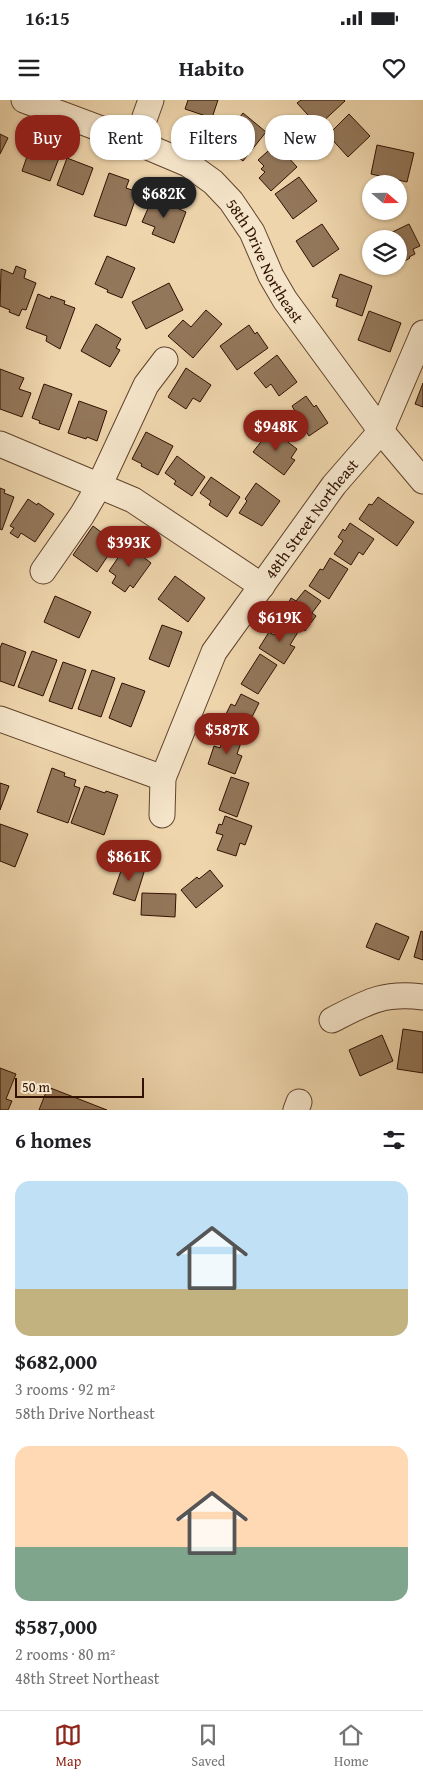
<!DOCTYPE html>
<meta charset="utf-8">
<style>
:root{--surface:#fff;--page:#f6f6f6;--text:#202124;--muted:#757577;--line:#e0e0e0;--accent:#8f2418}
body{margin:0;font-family:"Gentium Book Plus",serif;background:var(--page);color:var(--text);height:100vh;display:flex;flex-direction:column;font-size:19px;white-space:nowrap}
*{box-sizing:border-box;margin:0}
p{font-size:16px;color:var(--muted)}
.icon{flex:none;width:28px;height:28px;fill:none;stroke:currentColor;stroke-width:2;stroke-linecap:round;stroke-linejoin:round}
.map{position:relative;height:1010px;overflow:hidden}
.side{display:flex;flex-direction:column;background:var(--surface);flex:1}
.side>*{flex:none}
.guide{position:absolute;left:15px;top:15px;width:394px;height:45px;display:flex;gap:10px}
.needle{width:32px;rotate:110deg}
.fabs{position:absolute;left:362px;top:75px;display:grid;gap:10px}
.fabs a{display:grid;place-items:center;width:45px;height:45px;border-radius:50%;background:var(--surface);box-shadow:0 1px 4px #0004;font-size:25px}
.scale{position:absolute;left:15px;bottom:12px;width:129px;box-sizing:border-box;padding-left:5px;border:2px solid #301102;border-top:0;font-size:14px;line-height:18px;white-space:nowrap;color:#301102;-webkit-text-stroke:4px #f4e4c9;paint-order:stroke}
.price{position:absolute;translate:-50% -42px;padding:0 11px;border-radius:18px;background:var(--accent);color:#fff;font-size:16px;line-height:32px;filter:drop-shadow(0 1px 2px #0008)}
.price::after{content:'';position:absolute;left:50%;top:30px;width:15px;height:11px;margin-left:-8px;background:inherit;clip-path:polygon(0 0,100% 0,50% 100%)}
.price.active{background:#222;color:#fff}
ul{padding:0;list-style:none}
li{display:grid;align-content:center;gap:10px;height:265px;padding:0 15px}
li span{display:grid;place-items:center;height:155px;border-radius:15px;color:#555}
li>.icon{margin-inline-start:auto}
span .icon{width:90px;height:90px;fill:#fffc;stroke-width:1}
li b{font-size:21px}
h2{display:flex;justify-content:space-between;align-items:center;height:60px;padding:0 15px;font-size:21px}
.pill{padding:0 18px;border-radius:20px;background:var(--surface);box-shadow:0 1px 4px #0004;font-size:18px;line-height:45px}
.pill.active{background:var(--accent);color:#fff}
.status{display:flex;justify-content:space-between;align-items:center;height:35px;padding:0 25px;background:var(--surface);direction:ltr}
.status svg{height:14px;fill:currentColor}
header{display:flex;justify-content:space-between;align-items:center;height:65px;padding:0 15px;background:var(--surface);font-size:22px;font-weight:700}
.tab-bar{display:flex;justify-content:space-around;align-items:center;height:70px;border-top:1px solid var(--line);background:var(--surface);font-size:14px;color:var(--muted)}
.tab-bar a{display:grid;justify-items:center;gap:2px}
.tab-bar .active{color:var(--accent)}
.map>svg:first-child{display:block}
</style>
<div class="status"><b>16:15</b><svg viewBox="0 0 49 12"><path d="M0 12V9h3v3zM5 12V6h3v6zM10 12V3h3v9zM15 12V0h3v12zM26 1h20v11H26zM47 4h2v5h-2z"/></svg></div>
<header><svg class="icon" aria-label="menu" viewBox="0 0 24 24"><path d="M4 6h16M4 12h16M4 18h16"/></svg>Habito<svg class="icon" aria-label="heart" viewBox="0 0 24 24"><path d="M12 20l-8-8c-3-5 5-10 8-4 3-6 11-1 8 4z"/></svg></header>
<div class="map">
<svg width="423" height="1010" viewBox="0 0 423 1010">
<rect width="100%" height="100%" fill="#eed5ac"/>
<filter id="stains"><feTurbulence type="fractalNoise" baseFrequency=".004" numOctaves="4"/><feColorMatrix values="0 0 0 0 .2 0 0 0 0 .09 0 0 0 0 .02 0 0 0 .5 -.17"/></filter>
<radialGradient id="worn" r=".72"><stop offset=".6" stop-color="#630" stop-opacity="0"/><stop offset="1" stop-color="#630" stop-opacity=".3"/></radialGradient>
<path fill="#93775a" stroke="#301102" d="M188,0H218L212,18L185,9Z
M301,0H344L345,1L318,26L297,3Z
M243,13L266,32L243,61L229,50L231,47L222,40Z
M349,14L370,36L348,57L328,35Z
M0,34L8,38L0,54Z
M32,42L61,53L50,81L22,71Z
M276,44L297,67L271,91L259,78L265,72L261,69L264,66L258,60Z
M377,45L414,53L407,82L371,74Z
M67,58L93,68L83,95L57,85Z
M109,73L129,80L126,88L138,92L126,126L94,116Z
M299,77L317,101L293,119L275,94Z
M154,95L169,101L168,104L186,112L174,143L152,134L155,127L142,122Z
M322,124L339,149L313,167L296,141Z
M409,124L420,146L413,149L415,154L409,157L410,158L399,164V139H378Z
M107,156L135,168L122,198L107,192L108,190L95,184Z
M16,166L26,170L24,178L36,183L26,210L22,209L19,216L9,212L10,210L0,206L1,169L13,174Z
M340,174L372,186L362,216L336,206L338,199L332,197Z
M169,183L183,210L146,229L132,202Z
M38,194L50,199L51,196L65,201L64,204L75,208L60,249L46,241L47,236L26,228Z
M206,210L222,224L193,258L168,236L183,220L191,227Z
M369,211L401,223L390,252L358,240Z
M96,224L121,239L116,248L120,250L110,267L81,251Z
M249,225L255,234L257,232L268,248L237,270L220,246Z
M277,255L297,282L279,296L271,284L266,288L254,273Z
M186,268L211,285L200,302L193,298L186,309L168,297Z
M0,269L24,278L19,289L31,293L22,317L0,309Z
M423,283V307L415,304Z
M44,284L72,294L59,330L39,323L40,321L32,318Z
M306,296L314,307L316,305L328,323L309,336L298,319L299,318L292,306Z
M79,301L107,311L97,341L87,337L86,339L68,333Z
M271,329L297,349L291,358L295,360L284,375L253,352Z
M146,332L173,346L158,375L141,366L142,364L132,359Z
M177,356L205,377L192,396L174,384L176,381L165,373Z
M211,377L240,397L227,417L209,405L211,401L200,393Z
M256,383L280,401L262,426L239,413L247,401L245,399Z
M0,388L5,390L4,393L14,397L2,430L0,429Z
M378,397L414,422L397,446L359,419L369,404L372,405Z
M28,399L37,405L38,403L54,414L35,442L21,433L18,438L10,433L14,428L10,426Z
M350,423L374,439L363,455L359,452L351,465L334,454L343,441L338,437L343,429L345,431Z
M93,426L101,432L103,430L118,441L97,472L73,455Z
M128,443L143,454L142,456L151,463L133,488L130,485L125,492L112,483L116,476L109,471Z
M330,458L348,469L329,499L309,486L320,469L323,470Z
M175,476L205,498L188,522L158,499Z
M305,490L321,501L312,513L316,516L305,531L282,515L291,498L296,501Z
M55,496L91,512L79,538L44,522Z
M282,522L298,532L290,545L295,547L284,564L259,548L269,532L274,535Z
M162,525L182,532L169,567L149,559Z
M2,543L26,552L14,586L0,581V548Z
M32,551L57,560L43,596L18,587Z
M260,554L277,565L258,594L241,584Z
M63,562L86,570L72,609L49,601Z
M92,570L115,578L101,617L78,609Z
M122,583L145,591L131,627L109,618Z
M241,594L259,603L244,633L222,622L231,604L235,606Z
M225,634L242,640L237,654L242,656L235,674L208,664L214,646L220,648Z
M52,668L65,673L64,676L76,680L74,686L80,688L68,723L37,712Z
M231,677L249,683L237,717L219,710Z
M0,683L9,686L0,710Z
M85,686L105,693L106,691L118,695L104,735L71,723Z
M225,716L252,726L245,745L240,743L236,756L217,750L223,735L216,733L219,724L222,725Z
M0,724L28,734L15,767L0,761Z
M124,762L145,769L135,801L113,794Z
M210,770L223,786L196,808L181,790L197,777L199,779Z
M142,793L176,794L175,817L141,815Z
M376,823L409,837L399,860L366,847Z
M421,831L423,832V860L414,857Z
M403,929L423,932V973L397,969Z
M382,935L393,961L360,976L349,950Z
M0,968L16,974L6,999L12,1001L8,1010H0Z
M48,987L107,1010H39Z"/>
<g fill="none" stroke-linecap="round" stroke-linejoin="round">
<g stroke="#60422c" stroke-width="27">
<g id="minor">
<path id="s1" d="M24,0L136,42L188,64L213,82L231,101L252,132L271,176L285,200L381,331L423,381"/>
<path d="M136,42L151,0"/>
<path d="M0,344L133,400L262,486"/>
<path d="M43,471L82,415L99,386L146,285L165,260"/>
<path d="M0,619L163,678"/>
<path id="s2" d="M162,715L163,678L214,552L334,385L381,331L423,233"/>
<path d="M332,920C367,902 383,892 423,897"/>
<path d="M296,1010L299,1002"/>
</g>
</g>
<use href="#minor" stroke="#f4e4c9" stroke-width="25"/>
</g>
<g text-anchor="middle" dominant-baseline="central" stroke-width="5" stroke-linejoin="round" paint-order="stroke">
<g font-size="16" fill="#301102" stroke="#f4e4c9">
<text stroke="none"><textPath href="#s1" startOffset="302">58th Drive Northeast</textPath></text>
<text stroke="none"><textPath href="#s2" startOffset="338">48th Street Northeast</textPath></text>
</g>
</g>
<rect width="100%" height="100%" filter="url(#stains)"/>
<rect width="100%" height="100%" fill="url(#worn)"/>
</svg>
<div class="fabs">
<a><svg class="needle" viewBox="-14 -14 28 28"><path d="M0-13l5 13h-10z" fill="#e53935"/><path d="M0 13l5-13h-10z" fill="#757577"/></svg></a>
<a><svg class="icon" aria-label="layers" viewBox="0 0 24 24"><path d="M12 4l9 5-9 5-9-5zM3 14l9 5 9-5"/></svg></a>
</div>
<div class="scale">50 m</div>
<b class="price active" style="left:164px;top:119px">$682K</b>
<b class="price" style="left:276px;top:352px">$948K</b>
<b class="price" style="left:129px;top:468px">$393K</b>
<b class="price" style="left:280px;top:543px">$619K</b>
<b class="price" style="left:227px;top:655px">$587K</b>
<b class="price" style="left:129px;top:782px">$861K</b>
<div class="guide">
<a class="pill active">Buy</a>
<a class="pill">Rent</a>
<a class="pill">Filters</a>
<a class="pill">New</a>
</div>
</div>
<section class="side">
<h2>6 homes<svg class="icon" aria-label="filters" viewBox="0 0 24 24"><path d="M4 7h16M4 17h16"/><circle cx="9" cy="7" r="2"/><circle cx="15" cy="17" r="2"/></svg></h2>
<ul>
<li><span style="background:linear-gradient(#bfe0f5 70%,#c2b280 0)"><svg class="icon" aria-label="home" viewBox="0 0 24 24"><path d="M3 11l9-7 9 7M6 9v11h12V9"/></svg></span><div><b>$682,000</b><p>3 rooms · 92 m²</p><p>58th Drive Northeast</p></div></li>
<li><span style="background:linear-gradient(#ffd9b3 65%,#7fa58c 0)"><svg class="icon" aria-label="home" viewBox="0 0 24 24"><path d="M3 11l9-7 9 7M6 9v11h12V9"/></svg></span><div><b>$587,000</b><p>2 rooms · 80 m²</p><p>48th Street Northeast</p></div></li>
</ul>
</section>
<nav class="tab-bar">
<a class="active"><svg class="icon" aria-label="map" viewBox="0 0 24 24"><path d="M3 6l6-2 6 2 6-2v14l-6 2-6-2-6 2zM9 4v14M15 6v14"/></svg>Map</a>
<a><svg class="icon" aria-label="saved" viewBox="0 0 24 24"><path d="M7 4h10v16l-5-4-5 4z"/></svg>Saved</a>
<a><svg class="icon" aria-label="home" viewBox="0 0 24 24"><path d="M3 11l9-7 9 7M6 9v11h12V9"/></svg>Home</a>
</nav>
